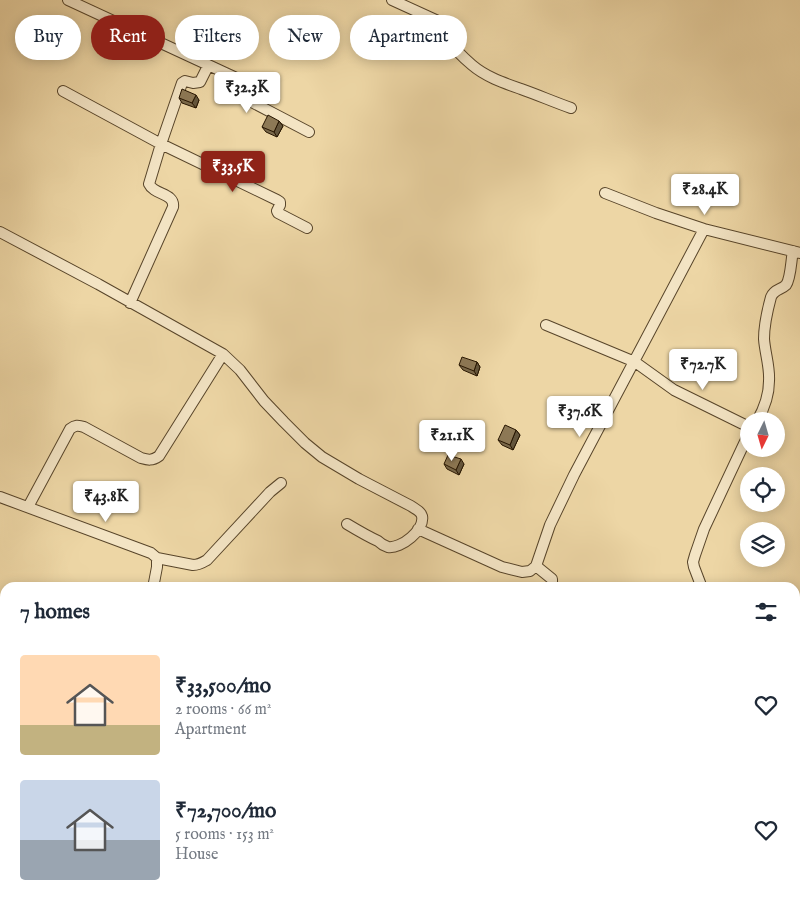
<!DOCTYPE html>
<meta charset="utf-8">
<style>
:root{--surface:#fff;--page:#f2f2f3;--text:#1f2937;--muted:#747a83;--accent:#8f2418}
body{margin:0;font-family:"IM FELL English",serif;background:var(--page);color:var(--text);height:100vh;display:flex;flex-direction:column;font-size:19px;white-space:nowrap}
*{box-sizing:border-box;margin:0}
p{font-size:16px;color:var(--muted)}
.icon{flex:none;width:28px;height:28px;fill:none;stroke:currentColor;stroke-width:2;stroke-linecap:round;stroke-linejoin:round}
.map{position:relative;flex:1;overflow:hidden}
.side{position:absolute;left:0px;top:582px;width:800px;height:321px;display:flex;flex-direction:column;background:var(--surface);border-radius:15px 15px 0 0;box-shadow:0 2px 12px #0003}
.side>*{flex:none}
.guide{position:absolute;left:15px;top:15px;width:500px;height:45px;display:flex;gap:10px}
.needle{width:32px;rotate:185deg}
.fabs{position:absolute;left:740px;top:412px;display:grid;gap:10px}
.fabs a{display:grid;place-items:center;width:45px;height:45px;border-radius:50%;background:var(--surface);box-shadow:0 2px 12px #0003;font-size:25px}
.price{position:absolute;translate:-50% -42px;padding:0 11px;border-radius:5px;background:#fff;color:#222;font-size:16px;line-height:32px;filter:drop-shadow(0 1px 2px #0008)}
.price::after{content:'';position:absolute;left:50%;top:30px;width:15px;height:11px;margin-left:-8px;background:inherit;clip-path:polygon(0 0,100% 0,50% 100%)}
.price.selected{background:var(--accent);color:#fff}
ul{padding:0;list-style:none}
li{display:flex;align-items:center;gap:15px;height:125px;padding:0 20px}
li span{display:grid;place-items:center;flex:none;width:140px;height:100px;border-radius:5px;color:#555}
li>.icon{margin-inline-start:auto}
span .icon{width:60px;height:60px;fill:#fffc;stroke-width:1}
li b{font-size:21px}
h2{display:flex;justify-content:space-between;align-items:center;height:60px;padding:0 20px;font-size:21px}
.tag{padding:0 18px;border-radius:22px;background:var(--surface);box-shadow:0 2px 12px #0003;font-size:18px;line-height:45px}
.tag.selected{background:var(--accent);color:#fff}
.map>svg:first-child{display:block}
</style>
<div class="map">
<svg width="800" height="903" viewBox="0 0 800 903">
<rect width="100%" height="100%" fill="#edd6a5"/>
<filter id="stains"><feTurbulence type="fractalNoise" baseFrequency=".004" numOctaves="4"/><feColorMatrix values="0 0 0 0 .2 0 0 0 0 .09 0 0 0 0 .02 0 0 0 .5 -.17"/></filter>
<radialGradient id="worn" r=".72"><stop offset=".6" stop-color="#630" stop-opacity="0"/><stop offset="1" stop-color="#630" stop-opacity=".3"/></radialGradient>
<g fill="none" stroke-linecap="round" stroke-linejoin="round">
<g stroke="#58452a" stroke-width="12">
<path id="minor" d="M68,0L245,82L248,85L246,99L309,132
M392,0L438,21C450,29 444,32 451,43C456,51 465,59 472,65C486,77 504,83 521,89C538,95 554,102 571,108
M63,91L161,144L277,200L280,202V205L277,211L278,213L307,228
M605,193L656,213L704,229L800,253
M0,232L98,284L223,354L240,370L264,401L284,422L305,443L322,457L359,479L411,506C415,509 421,511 422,516C425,530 401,549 388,547C385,546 380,543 378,541C367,536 357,530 347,524
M130,303L173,207C175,193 154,195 149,184L161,144L182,83L185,81L193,83L200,82L208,66
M546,325L635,362L674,390L745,425L748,428L749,430
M757,421C764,409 769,395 769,381C770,367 765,353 764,339C764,327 768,308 771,297C774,289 781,290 786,285C791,278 791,260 793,251
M0,497L151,553L157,558V567L153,588
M28,507L70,429C75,425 78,425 84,427L141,458C148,460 152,461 159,456L223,354
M418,529L502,567L522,572L530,571L536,566L550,525L574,475L704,229
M157,558L193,565C199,565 202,563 207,560L270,492L281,483
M536,566L552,579V588
M702,588L694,567L693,562L695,555L704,529L749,433
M795,636L800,637
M0,809L5,797
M0,833V839
M0,868L5,871
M488,899L489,903
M712,899L714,903
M31,903L33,899
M195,903L197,899
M364,903L365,899"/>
</g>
<use href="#minor" stroke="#f3e4c4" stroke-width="10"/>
</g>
<path fill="#79684a" stroke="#261501" d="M179,98L199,100L196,108L182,103Z
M279,121L283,126L277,137L266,132L262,127Z
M250,160L246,168L238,164L236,161Z
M477,362L480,367L477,376L463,370L459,365Z
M516,430L520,435L513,450L502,445L498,440Z
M444,464H464L459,475L447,469Z"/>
<path fill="#63553c" stroke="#261501" d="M196,95L199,100L196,108L192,103Z
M279,121L283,126L277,137L274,132Z
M248,158L250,160L246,168L244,166Z
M477,362L480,367L477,376L474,371Z
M516,430L520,435L513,450L510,445Z
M461,459L464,464L459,475L456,470Z"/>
<path fill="#8d7956" stroke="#261501" d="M182,89L196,95L192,103L179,98Z
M268,115L279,121L274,132L262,127Z
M240,154L248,158L244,166L236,161Z
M462,357L477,362L474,371L459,365Z
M505,425L516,430L510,445L498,440Z
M448,455L461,459L456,470L444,464Z"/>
<rect width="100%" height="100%" filter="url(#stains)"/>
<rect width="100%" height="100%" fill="url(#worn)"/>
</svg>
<div class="fabs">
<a><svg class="needle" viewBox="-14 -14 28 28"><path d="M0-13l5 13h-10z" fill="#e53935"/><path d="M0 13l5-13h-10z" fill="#747a83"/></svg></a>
<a><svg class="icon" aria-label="locate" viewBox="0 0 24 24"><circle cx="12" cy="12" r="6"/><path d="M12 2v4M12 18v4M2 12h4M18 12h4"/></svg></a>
<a><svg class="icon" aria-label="layers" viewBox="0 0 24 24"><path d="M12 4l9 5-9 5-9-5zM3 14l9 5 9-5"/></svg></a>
</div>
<b class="price" style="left:247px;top:114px">₹32.3K</b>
<b class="price selected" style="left:233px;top:193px">₹33.5K</b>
<b class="price" style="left:705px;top:216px">₹28.4K</b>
<b class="price" style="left:703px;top:391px">₹72.7K</b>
<b class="price" style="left:580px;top:438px">₹37.6K</b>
<b class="price" style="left:452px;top:462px">₹21.1K</b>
<b class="price" style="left:106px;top:523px">₹43.8K</b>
<div class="guide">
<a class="tag">Buy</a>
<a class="tag selected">Rent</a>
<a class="tag">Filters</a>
<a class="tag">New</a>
<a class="tag">Apartment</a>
</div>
<section class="side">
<h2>7 homes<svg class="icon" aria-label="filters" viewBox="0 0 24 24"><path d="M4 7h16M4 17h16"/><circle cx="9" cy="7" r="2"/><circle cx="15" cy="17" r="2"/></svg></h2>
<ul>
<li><span style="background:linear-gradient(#ffd9b3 70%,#c2b280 0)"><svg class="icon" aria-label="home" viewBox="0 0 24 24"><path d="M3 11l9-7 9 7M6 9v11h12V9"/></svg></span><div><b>₹33,500/mo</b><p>2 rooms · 66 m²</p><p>Apartment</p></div><svg class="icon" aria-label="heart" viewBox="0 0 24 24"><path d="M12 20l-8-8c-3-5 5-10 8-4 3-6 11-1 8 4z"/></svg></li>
<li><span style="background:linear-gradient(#c9d6e8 60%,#9aa5b1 0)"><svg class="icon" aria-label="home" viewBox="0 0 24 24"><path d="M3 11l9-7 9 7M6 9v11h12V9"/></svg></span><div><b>₹72,700/mo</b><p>5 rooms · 153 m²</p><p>House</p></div><svg class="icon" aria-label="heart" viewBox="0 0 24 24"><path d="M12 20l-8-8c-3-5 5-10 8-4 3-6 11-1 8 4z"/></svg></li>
</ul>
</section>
</div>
